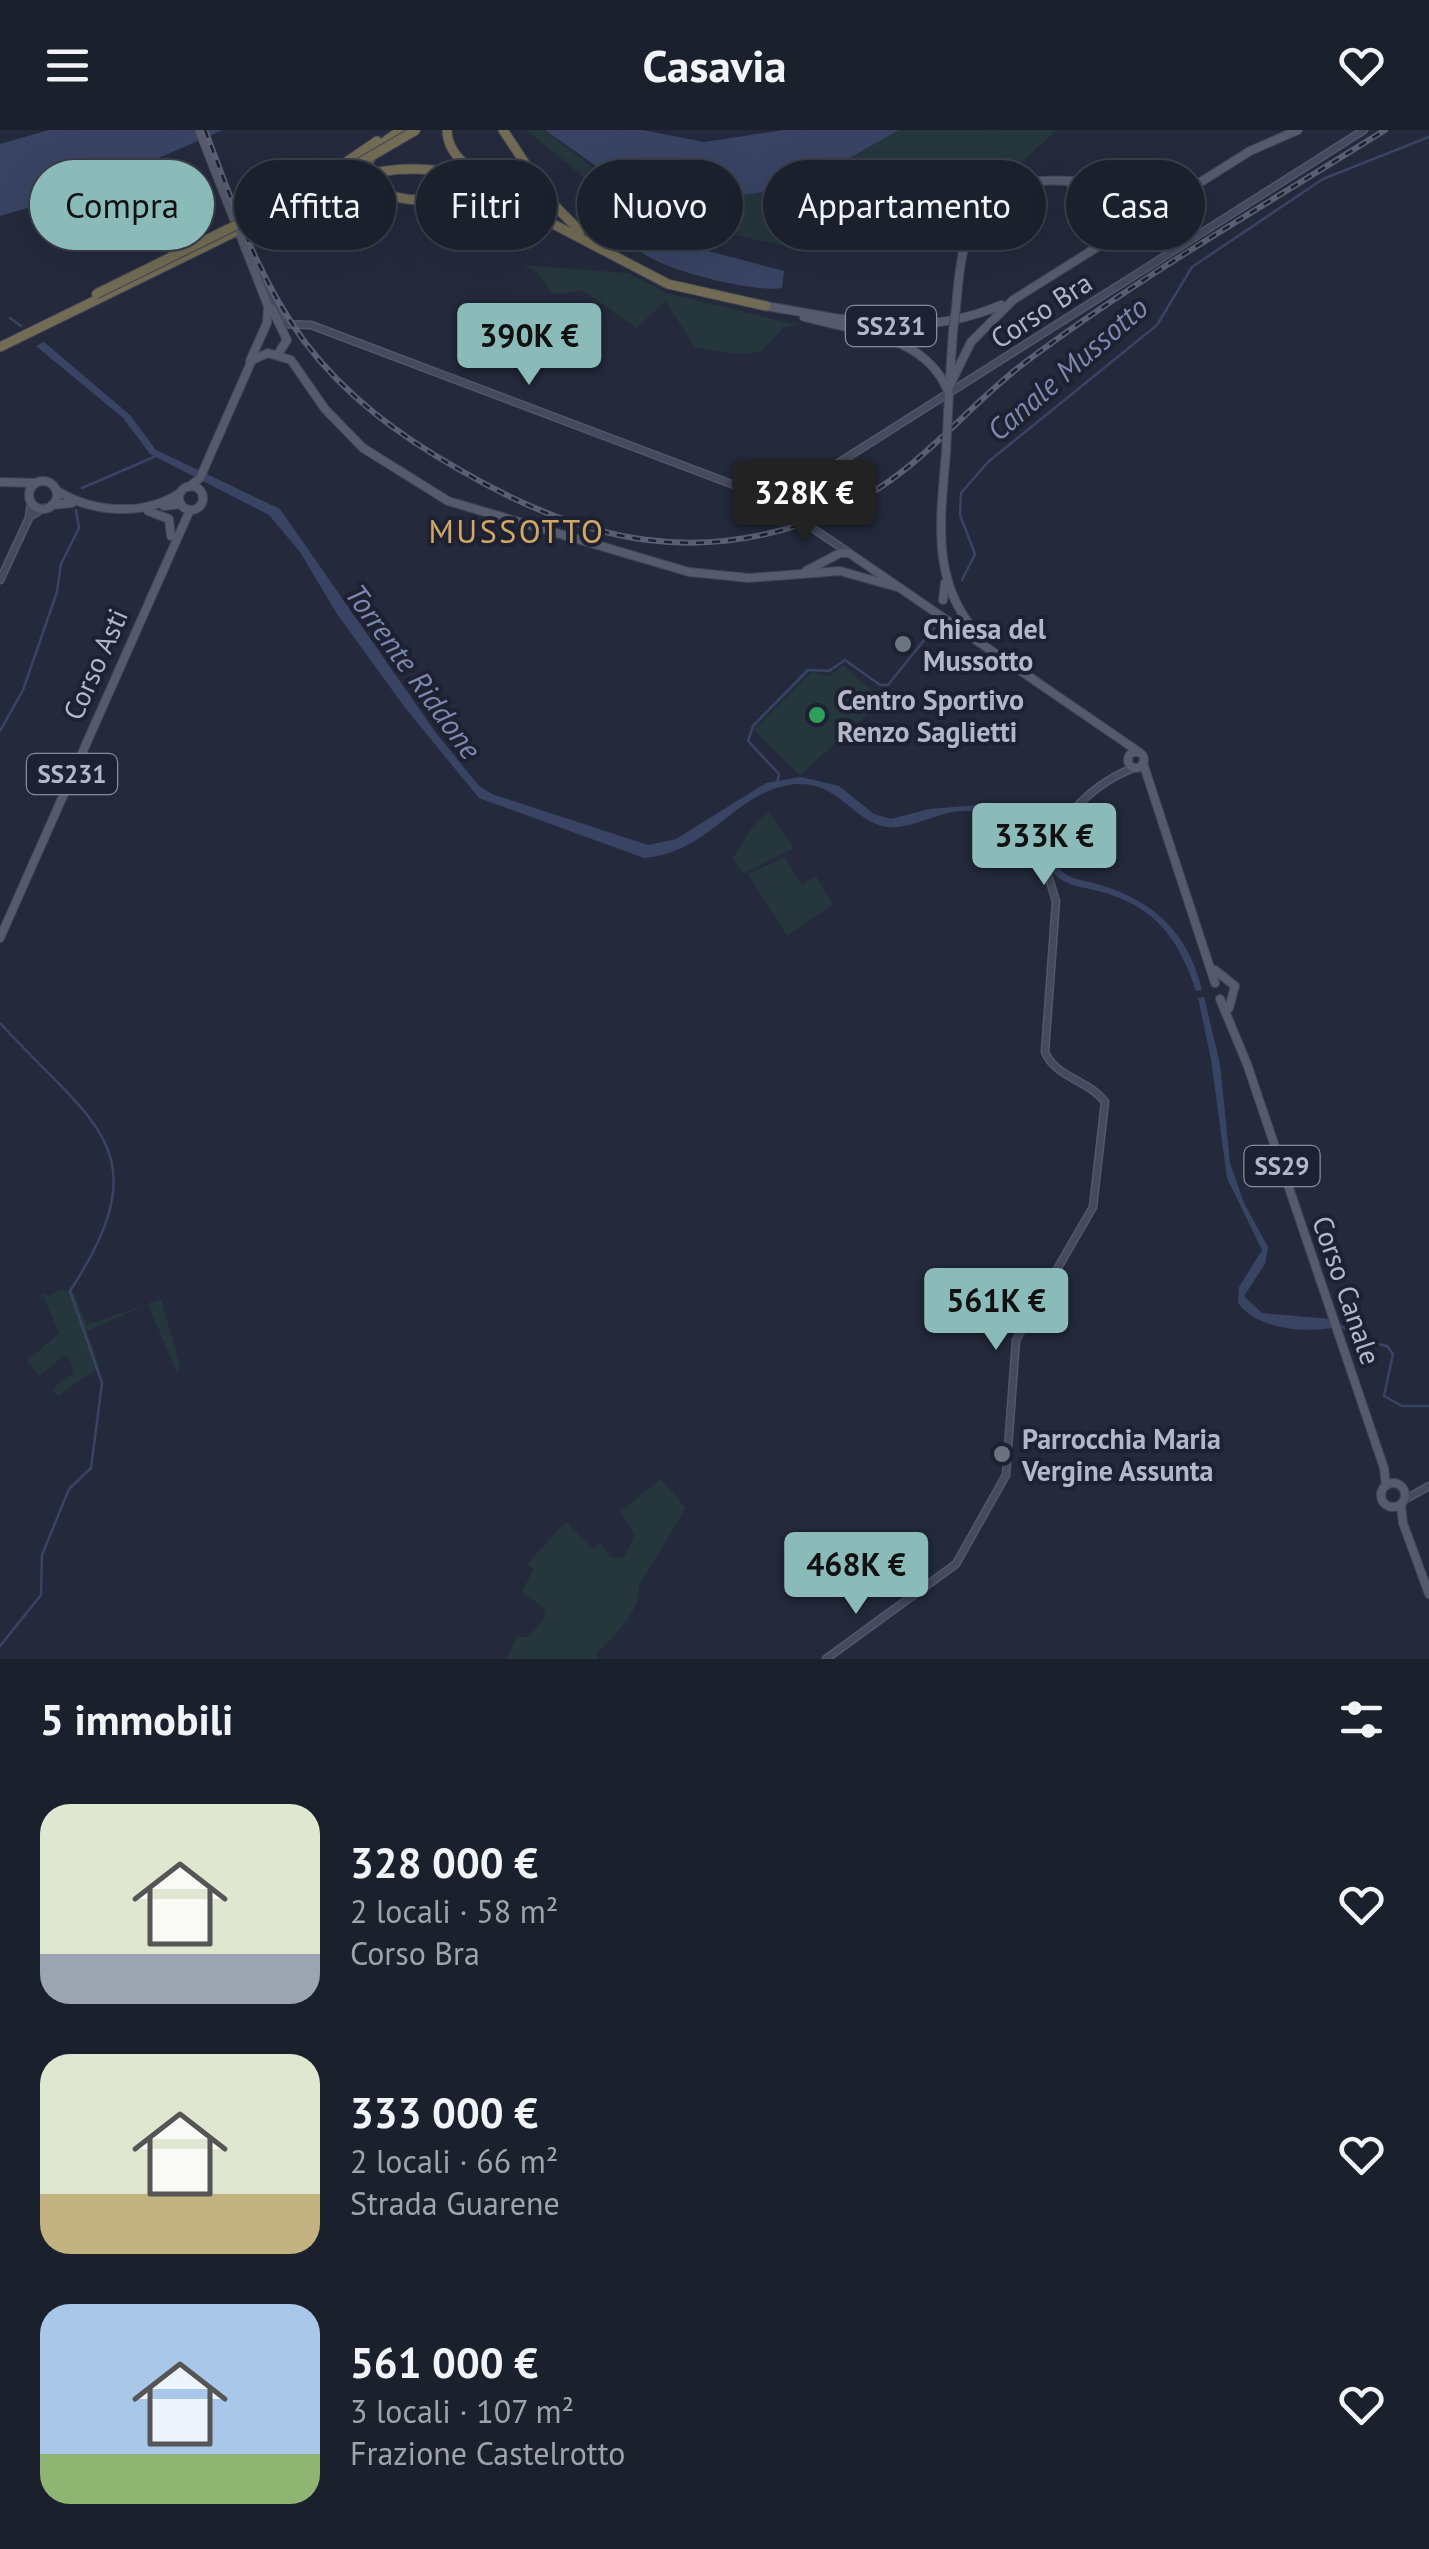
<!DOCTYPE html>
<html lang="it">
<meta charset="utf-8">
<style>
:root{--surface:#1b202d;--page:#242835;--text:#f1f3f6;--muted:#a0a3aa;--line:#393e49;--accent:#8bbbb9}
body{margin:0;font-family:"PT Sans",sans-serif;background:var(--page);color:var(--text);height:100vh;display:flex;flex-direction:column;font-size:38px;white-space:nowrap}
*{box-sizing:border-box;margin:0}
p{font-size:32px;color:var(--muted)}
.icon{flex:none;width:55px;height:55px;fill:none;stroke:currentColor;stroke-width:2;stroke-linecap:round;stroke-linejoin:round}
.map{position:relative;height:1529px;overflow:hidden}
.sheet{display:flex;flex-direction:column;background:var(--surface);flex:1}
.sheet>*{flex:none}
.guide{position:absolute;left:30px;top:30px;width:1370px;height:90px;display:flex;gap:20px}
.price{position:absolute;translate:-50% -85px;padding:0 22px;border-radius:10px;background:var(--accent);color:#111;font-size:32px;line-height:65px;filter:drop-shadow(0 2px 5px #0008)}
.price::after{content:'';position:absolute;left:50%;top:60px;width:30px;height:22px;margin-left:-15px;background:inherit;clip-path:polygon(0 0,100% 0,50% 100%)}
.price.active{background:#222;color:#fff}
ul{padding:0;list-style:none}
li{display:flex;align-items:center;gap:30px;height:250px;padding:0 40px}
li span{display:grid;place-items:center;flex:none;width:280px;height:200px;border-radius:30px;color:#555}
li>.icon{margin-inline-start:auto}
span .icon{width:120px;height:120px;fill:#fffc;stroke-width:1}
li b{font-size:42px}
h2{display:flex;justify-content:space-between;align-items:center;height:120px;padding:0 40px;font-size:42px}
.tag{padding:0 35px;border-radius:45px;background:var(--surface);box-shadow:0 10px 40px #0002,0 0 0 2px var(--line);font-size:35px;line-height:90px}
.tag.active{background:var(--accent);color:#111}
header{display:flex;justify-content:space-between;align-items:center;height:130px;padding:0 40px;background:var(--surface);font-size:45px;font-weight:700}
.map>svg:first-child{display:block}
</style>
<header><svg class="icon" aria-label="menu" viewBox="0 0 24 24"><path d="M4 6h16M4 12h16M4 18h16"/></svg>Casavia<svg class="icon" aria-label="heart" viewBox="0 0 24 24"><path d="M12 20l-8-8c-3-5 5-10 8-4 3-6 11-1 8 4z"/></svg></header>
<div class="map">
<svg width="1429" height="1529" viewBox="0 0 1429 1529">
<rect width="100%" height="100%" fill="#242a3c"/>
<path fill="#26363d" d="M526,0H545L605,47L678,67L724,68L777,60L818,46L899,0H1057L1022,32L974,58L941,99L919,116L899,113L891,104L871,112L864,107L859,118L847,122L822,114L803,120L637,84L603,63Z
M523,135L628,143L667,163L798,195L784,197L760,222L733,224L695,217L665,171L637,198L583,161L552,164L537,142Z
M844,535L882,571L800,645L753,600L812,542L828,546Z
M769,682L794,718L743,744L733,728L753,696Z
M785,727L802,755L816,746L833,774L787,806L748,744Z
M61,1160L74,1163L87,1195L161,1169L180,1236L177,1243L148,1174L87,1201L100,1237L58,1266L52,1259L74,1242L69,1227L63,1226L40,1246L27,1231L59,1203L42,1163L50,1166Z
M661,1349L686,1378L639,1456C642,1479 614,1507 597,1522L598,1529H506L517,1507H528L544,1490L545,1479L522,1461L534,1439L527,1434L566,1392L594,1419L600,1413L610,1427L624,1428L635,1404L620,1382Z"/>
<path fill="#394464" d="M49,0H223L78,63L0,86V14Z
M545,0H643L704,12L783,0H899L818,46L777,60L724,68L630,60Z
M648,105L784,141L782,158C754,163 662,140 640,121L642,107Z
M44,212L130,285L156,320L280,379L436,603L479,656L492,664L648,715L676,709L766,653L801,647L839,656L874,684L891,689L929,679L979,675L997,684L1041,723L1037,727C1021,714 1003,694 984,685C954,670 916,701 887,697C850,692 837,644 784,656C731,668 707,723 644,728L479,668L406,579L337,484L300,422L269,385L150,324L123,288L36,216Z
M1056,735C1068,750 1079,749 1097,754C1153,770 1188,802 1202,860L1196,861C1179,808 1154,775 1098,761C1078,756 1065,756 1050,740Z
M1204,867L1220,934L1230,1033L1244,1073L1268,1117L1265,1134L1244,1166L1262,1183L1330,1189L1332,1198C1303,1203 1257,1199 1238,1173L1239,1157L1262,1120L1227,1048L1211,929L1198,868Z"/>
<g fill="none" stroke-linecap="round" stroke-linejoin="round">
<path stroke="#394464" stroke-width="2.5" d="M10,188L21,196
M82,358L154,327
M962,450L975,424L960,385L961,363L988,332L1157,195L1192,137L1323,49L1429,7
M0,601L23,560L57,462L61,434L79,398L76,380
M777,653L779,644L748,611L753,596L808,540L829,541L845,530L880,555H888L937,494
M0,893C92,994 163,1019 70,1161L102,1253L91,1338L69,1359L42,1425L41,1465L0,1516
M1338,1194L1364,1211L1387,1216L1393,1224L1384,1266L1402,1276H1429"/>
<g stroke="#535767" stroke-width="9">
<path id="secondary" d="M261,153L283,194L311,195L766,367L848,422
M783,368L1364,0
M29,387L44,378
M0,450L29,388L31,372
M1039 734a5 5 0 1 1 10 0a5 5 0 1 1-10 0Z
M1046,729C1057,689 1095,652 1134,638
M1404,1370L1429,1356
M826,1529L956,1434L1006,1345L1016,1210L1093,1077L1105,972C1089,950 1056,948 1045,922L1056,771L1046,739"/>
</g>
<g stroke="#414555" stroke-width="10">
<path id="primary" d="M199,0L268,176L267,193L250,231
M1071,55C1096,58 1113,66 1112,93L1100,111
M766,176C851,190 919,210 1001,175
M956,178C965,51 995,43 1116,54C1142,56 1169,60 1194,51
M272,179L287,210L278,224
M804,187C859,202 925,205 948,261
M950,246L953,201
M950,255L971,212L1013,170L1250,21L1298,0
M946,323C940,392 930,457 983,510
M29 365a14 14 0 1 1 28 0a14 14 0 1 1-28 0Z
M0,352L35,353
M179 368a12 12 0 1 1 24 0a12 12 0 1 1-24 0Z
M189,357L200,348L252,230L268,223L291,230L325,279L363,318L448,371L689,442L749,448L840,441L897,457
M56,360C91,383 146,387 181,362
M52,375L72,373
M164,376L181,374
M148,381L169,389L171,406
M806,441L840,423H849L1139,622
M943,470L945,453
M1128 630a8 8 0 1 1 16 0a8 8 0 1 1-16 0Z
M1143,633L1215,853
M0,808L190,380
M1215,840L1235,856L1229,878
M1220,869L1247,934L1384,1338L1386,1356
M1381 1365a12 12 0 1 1 24 0a12 12 0 1 1-24 0Z
M1401,1374L1403,1393L1429,1464"/>
</g>
<g stroke="#404454" stroke-width="11">
<path id="highway" d="M401,0L376,18L367,35C371,91 468,61 509,71L668,154L766,176
M447,0C447,39 507,58 534,77
M503,0L550,71L580,101
M320,50L377,11
M0,217L233,103"/>
</g>
<use href="#secondary" stroke="#464a5f" stroke-width="6"/>
<use href="#primary" stroke="#555b6c" stroke-width="8"/>
<use href="#highway" stroke="#726c55" stroke-width="9"/>
<g stroke="#5a5f73" stroke-width="6">
<path id="rail" d="M205,0C233,73 257,147 304,211C346,267 400,306 460,340C585,413 703,440 841,379C914,347 961,282 1023,234C1137,148 1264,76 1385,0"/>
</g>
<use href="#rail" stroke="#1d2131" stroke-width="2.5" stroke-dasharray="8" stroke-linecap="butt"/>
<g stroke="#414555" stroke-width="10" stroke-linecap="butt">
<path id="primary-bridge" d="M953,201L956,178
M946,323L949,264"/>
</g>
<g stroke="#404454" stroke-width="11" stroke-linecap="butt">
<path id="highway-bridge" d="M302,69C320,66 337,55 355,48C395,35 435,37 475,48
M96,164L344,42L416,0"/>
</g>
<use href="#primary-bridge" stroke="#555b6c" stroke-width="8"/>
<use href="#highway-bridge" stroke="#726c55" stroke-width="9"/>
</g>
<g fill="#6b7280" stroke="#1d2131" stroke-width="4">
<circle cx="903" cy="514" r="10"/>
<circle cx="1002" cy="1324" r="10"/>
</g>
<circle fill="#2e9e5b" stroke="#1d2131" stroke-width="4" cx="817" cy="585" r="10"/>
<g text-anchor="middle" dominant-baseline="central" stroke-width="8" stroke-linejoin="round" paint-order="stroke">
<g fill="#1d2131" stroke="#868a9a" stroke-width="2.5">
<rect x="846" y="176" width="90" height="40" rx="8"/>
<rect x="27" y="624" width="90" height="40" rx="8"/>
<rect x="1244.5" y="1016" width="75" height="40" rx="8"/>
</g>
<g font-size="25" font-weight="bold" fill="#b3b7c7">
<text x="891" y="196">SS231</text>
<text x="72" y="644">SS231</text>
<text x="1282" y="1036">SS29</text>
</g>
<g font-size="28" fill="#b3b7c7" stroke="#1d2131">
<text transform="translate(1041 180) rotate(-33)">Corso Bra</text>
<text transform="translate(95 534) rotate(-66)">Corso Asti</text>
<text transform="translate(1347 1160) rotate(71)">Corso Canale</text>
</g>
<g font-size="28" font-weight="bold" fill="#b3b7c7" stroke="#1d2131" text-anchor="start">
<text x="923" y="498">Chiesa del<tspan x="923" dy="32">Mussotto</tspan></text>
<text x="837" y="569">Centro Sportivo<tspan x="837" dy="32">Renzo Saglietti</tspan></text>
<text x="1022" y="1308">Parrocchia Maria<tspan x="1022" dy="32">Vergine Assunta</tspan></text>
</g>
<g font-size="30" font-style="italic" fill="#7c88ae" stroke="#1d2131">
<text transform="translate(1067 238) rotate(-41)">Canale Mussotto</text>
<text transform="translate(414 541) rotate(54)">Torrente Riddone</text>
</g>
<g font-size="32" letter-spacing="2.5" fill="#d1a764" stroke="#1d2131">
<text x="517" y="401">MUSSOTTO</text>
</g>
</g>
</svg>
<b class="price" style="left:529px;top:258px">390K €</b>
<b class="price active" style="left:804px;top:415px">328K €</b>
<b class="price" style="left:1044px;top:758px">333K €</b>
<b class="price" style="left:996px;top:1223px">561K €</b>
<b class="price" style="left:856px;top:1487px">468K €</b>
<div class="guide">
<a class="tag active">Compra</a>
<a class="tag">Affitta</a>
<a class="tag">Filtri</a>
<a class="tag">Nuovo</a>
<a class="tag">Appartamento</a>
<a class="tag">Casa</a>
</div>
</div>
<section class="sheet">
<h2>5 immobili<svg class="icon" aria-label="filters" viewBox="0 0 24 24"><path d="M4 7h16M4 17h16"/><circle cx="9" cy="7" r="2"/><circle cx="15" cy="17" r="2"/></svg></h2>
<ul>
<li><span style="background:linear-gradient(#dfe7d0 75%,#9aa5b1 0)"><svg class="icon" aria-label="home" viewBox="0 0 24 24"><path d="M3 11l9-7 9 7M6 9v11h12V9"/></svg></span><div><b>328 000 €</b><p>2 locali · 58 m²</p><p>Corso Bra</p></div><svg class="icon" aria-label="heart" viewBox="0 0 24 24"><path d="M12 20l-8-8c-3-5 5-10 8-4 3-6 11-1 8 4z"/></svg></li>
<li><span style="background:linear-gradient(#dfe7d0 70%,#c2b280 0)"><svg class="icon" aria-label="home" viewBox="0 0 24 24"><path d="M3 11l9-7 9 7M6 9v11h12V9"/></svg></span><div><b>333 000 €</b><p>2 locali · 66 m²</p><p>Strada Guarene</p></div><svg class="icon" aria-label="heart" viewBox="0 0 24 24"><path d="M12 20l-8-8c-3-5 5-10 8-4 3-6 11-1 8 4z"/></svg></li>
<li><span style="background:linear-gradient(#a9c7e8 75%,#8fb573 0)"><svg class="icon" aria-label="home" viewBox="0 0 24 24"><path d="M3 11l9-7 9 7M6 9v11h12V9"/></svg></span><div><b>561 000 €</b><p>3 locali · 107 m²</p><p>Frazione Castelrotto</p></div><svg class="icon" aria-label="heart" viewBox="0 0 24 24"><path d="M12 20l-8-8c-3-5 5-10 8-4 3-6 11-1 8 4z"/></svg></li>
</ul>
</section>
